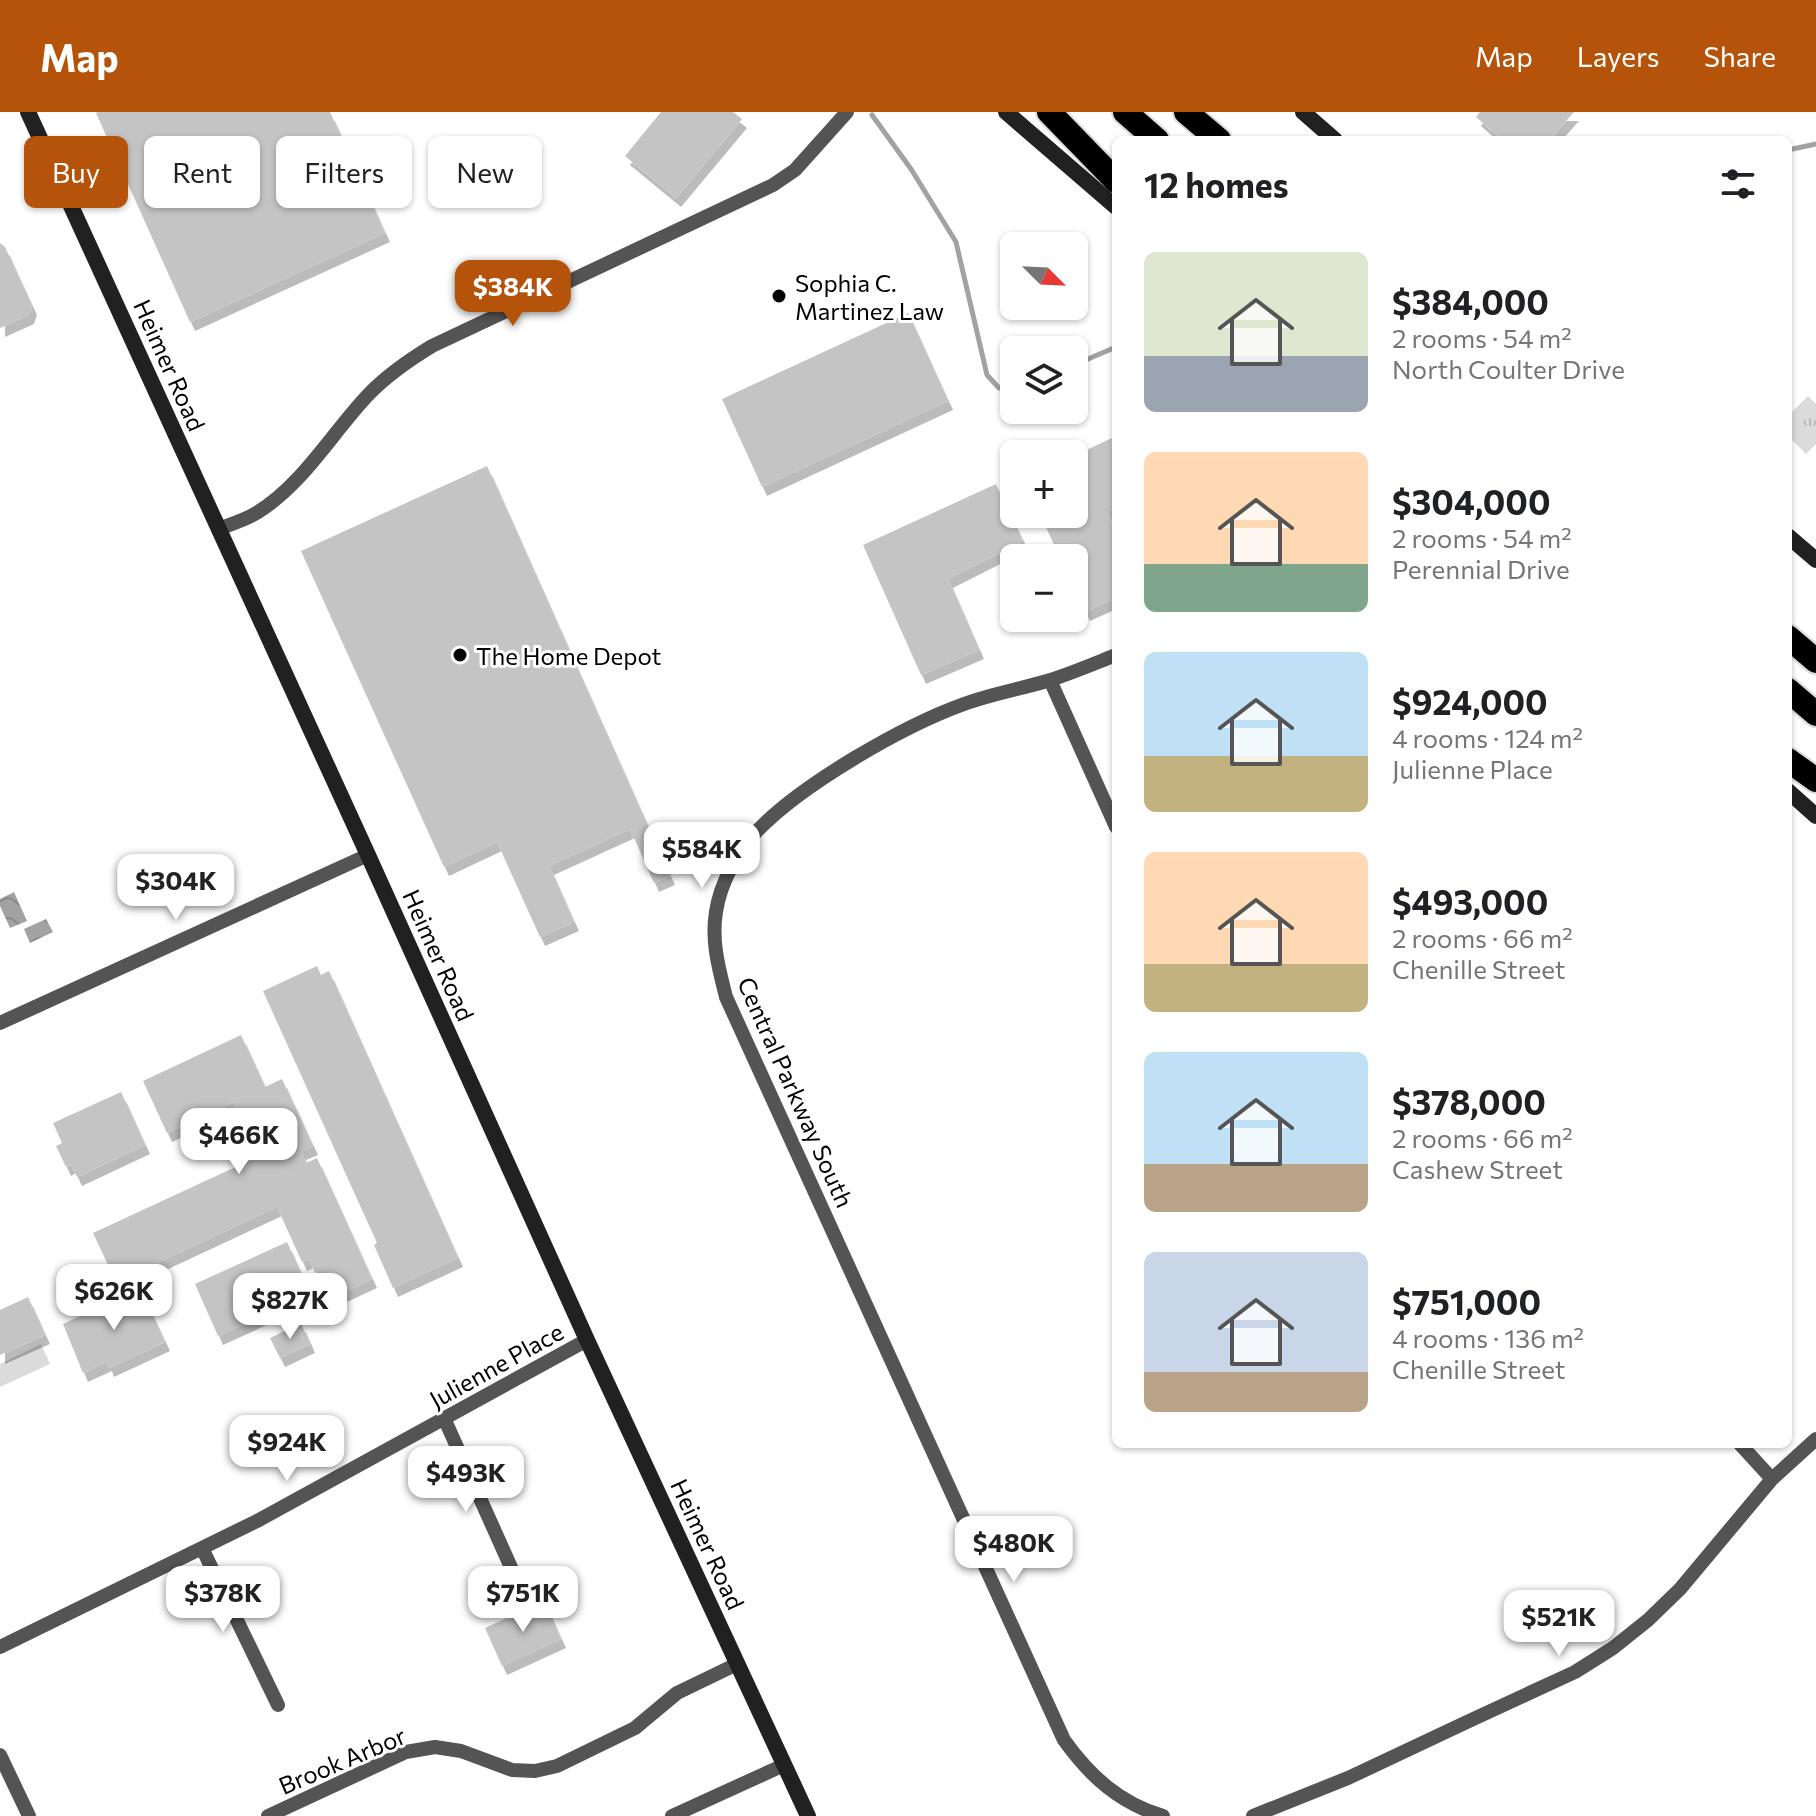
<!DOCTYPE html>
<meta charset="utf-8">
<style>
:root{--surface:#fff;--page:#f6f6f6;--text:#202124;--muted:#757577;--accent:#b45309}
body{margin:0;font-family:Commissioner,sans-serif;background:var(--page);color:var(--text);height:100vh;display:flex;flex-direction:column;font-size:30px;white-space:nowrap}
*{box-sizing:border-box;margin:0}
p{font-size:26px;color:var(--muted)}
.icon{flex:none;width:44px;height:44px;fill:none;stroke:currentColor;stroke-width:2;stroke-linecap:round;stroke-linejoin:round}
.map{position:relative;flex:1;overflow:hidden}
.side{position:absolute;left:1112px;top:24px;width:680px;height:1312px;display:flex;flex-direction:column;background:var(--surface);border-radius:12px;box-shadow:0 2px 6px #0004}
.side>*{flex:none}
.top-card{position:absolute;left:24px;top:24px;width:760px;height:72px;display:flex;gap:16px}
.needle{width:52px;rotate:114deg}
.buttons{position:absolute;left:1000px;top:120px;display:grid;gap:16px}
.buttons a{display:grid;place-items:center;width:88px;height:88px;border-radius:12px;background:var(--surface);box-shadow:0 2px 6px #0004;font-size:40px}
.price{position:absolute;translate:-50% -68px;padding:0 18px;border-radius:16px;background:#fff;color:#222;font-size:26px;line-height:52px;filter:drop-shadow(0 2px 4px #0008)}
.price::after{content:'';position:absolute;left:50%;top:48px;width:24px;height:18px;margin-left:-12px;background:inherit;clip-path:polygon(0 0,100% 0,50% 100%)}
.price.selected{background:var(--accent);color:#fff}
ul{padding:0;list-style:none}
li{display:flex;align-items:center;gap:24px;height:200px;padding:0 32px}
li span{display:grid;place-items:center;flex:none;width:224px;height:160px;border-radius:12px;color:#555}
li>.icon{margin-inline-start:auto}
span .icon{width:96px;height:96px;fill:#fffc;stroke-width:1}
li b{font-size:34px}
h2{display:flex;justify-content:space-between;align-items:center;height:96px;padding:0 32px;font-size:34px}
.chip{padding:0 28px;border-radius:12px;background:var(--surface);box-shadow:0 2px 6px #0004;font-size:28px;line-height:72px}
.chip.selected{background:var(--accent);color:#fff}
header{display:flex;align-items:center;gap:48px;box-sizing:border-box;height:112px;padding:0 40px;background:var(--accent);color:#fff}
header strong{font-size:38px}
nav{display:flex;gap:44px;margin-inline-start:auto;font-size:28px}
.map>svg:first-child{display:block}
</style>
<header>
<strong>Map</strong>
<nav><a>Map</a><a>Layers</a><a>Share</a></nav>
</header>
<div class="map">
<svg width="1816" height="1704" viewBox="0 0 1816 1704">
<defs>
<pattern id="park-tufts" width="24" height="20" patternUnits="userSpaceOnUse" patternTransform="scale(2)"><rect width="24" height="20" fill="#dbdbdb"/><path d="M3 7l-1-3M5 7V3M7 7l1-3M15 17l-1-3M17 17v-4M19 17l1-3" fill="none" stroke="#bababa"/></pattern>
<pattern id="water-waves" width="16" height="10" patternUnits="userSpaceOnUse" patternTransform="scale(2)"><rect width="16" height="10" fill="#a2a2a2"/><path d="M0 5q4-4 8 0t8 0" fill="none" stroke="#8a8a8a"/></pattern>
<filter id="shadow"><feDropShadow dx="5" dy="9" stdDeviation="0" flood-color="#0004"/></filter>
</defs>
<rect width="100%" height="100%" fill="#fff"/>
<path fill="url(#park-tufts)" d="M1808,284L1816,292V332L1806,342L1788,324V304Z"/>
<path fill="#dbdbdb" d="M41,1232L50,1252L0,1275V1252Z"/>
<path fill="url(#water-waves)" d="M14,780L27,809L10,816L0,794V787Z
M46,807L53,820L30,831L24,817Z"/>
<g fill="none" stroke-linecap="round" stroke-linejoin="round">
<path stroke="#a2a2a2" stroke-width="5" d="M872,3L911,57L956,130L987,263L999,276L1014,275
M1788,38L1816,32
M1074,253L1116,235"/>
</g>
<path fill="#c4c4c4" filter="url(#shadow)" d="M98,0H330L385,121L190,210L96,1Z
M661,0H733L742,7L676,86L625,44Z
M1480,0H1574L1549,28H1502L1476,5Z
M0,131L5,135L32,194L29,203L0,216Z
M908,201L948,289L762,375L722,287Z
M1116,324V394L1107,399L1116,420V486L1085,500L1074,477V446H1060L1040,402H1074V344Z
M487,354L670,764L654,771L630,717L549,754L574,810L540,825L497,730L444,755L301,439Z
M996,372L1023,429L948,467L979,538L921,563L863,433Z
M317,854L321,863L329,859L458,1146L393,1176L374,1133L377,1131L263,879Z
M241,923L265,975L282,967L313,1034L301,1039L306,1051L317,1046L372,1167L331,1186L318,1159L315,1161L309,1147L302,1150L277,1095L116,1170L93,1121L259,1044L234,990L167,1021L143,969Z
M121,980L145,1033L77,1065L71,1052L66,1055L56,1034L62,1031L53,1011Z
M287,1130L310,1182L218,1224L195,1172Z
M140,1176L165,1230L109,1256L107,1250L83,1261L63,1212Z
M28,1185L45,1223L0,1243V1198Z
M301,1211L310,1232L280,1246L270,1226Z
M544,1489L561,1527L502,1554L485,1516Z"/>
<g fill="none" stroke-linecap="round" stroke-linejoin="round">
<g stroke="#dbdbdb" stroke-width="28">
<path id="highway" d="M1049,0L1116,69
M1125,0L1157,28
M1186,0L1219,28
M1788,525L1816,549
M1788,578L1816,602
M1788,648L1816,668"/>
</g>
<path stroke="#545454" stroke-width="14" d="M218,417C231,412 246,408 258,400C303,372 332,321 368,283C387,263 409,248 432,234L773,73L795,58L847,0
M1116,543C1093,552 1070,562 1047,569C1020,577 991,582 964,592C903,614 802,672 757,719C737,740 720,772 716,800C711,829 719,857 726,885L1064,1628C1090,1664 1119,1691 1163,1704
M1050,568L1116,715
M0,911L368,743
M444,1306L523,1482
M1740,1332L1772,1367
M202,1436L278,1593
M0,1535L257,1409L587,1228
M0,1643L29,1704
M268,1704L406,1640L435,1635L461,1639L512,1658L535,1659L557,1654L635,1616L677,1581L737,1552
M672,1704L784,1653
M1253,1704L1348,1666L1469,1609L1575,1560L1613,1536L1648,1508L1680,1477L1772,1367L1816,1327"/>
<path stroke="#212121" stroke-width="16" d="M28,0L368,743L587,1228L808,1704
M1006,0L1116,95
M1303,0L1335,28
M1788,424L1816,448
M1788,679L1816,704"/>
<use href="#highway" stroke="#000" stroke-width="24"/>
</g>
<g fill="#000" stroke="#fff" stroke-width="3">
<circle cx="779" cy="184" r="8"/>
<circle cx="460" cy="543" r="8"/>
</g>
<g text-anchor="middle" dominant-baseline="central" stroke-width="6" stroke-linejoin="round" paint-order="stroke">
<g font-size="24" fill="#000" stroke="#fff" text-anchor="start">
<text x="795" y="170">Sophia C.<tspan x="795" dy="28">Martinez Law</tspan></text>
<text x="476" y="543">The Home Depot</text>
</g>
<g font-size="24" fill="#000" stroke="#fff">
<text transform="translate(170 253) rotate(66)">Heimer Road</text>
<text transform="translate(439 843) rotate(66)">Heimer Road</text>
<text transform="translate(796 980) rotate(66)">Central Parkway South</text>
<text transform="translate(496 1253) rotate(-29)">Julienne Place</text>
<text transform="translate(708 1432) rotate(65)">Heimer Road</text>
<text transform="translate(342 1648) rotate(-23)">Brook Arbor</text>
</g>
</g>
</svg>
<div class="buttons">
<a><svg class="needle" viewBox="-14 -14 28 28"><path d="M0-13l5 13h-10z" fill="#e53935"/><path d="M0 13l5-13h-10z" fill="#757577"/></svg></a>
<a><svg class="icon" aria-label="layers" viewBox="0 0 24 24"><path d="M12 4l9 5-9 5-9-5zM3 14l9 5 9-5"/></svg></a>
<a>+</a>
<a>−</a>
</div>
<b class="price selected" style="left:513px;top:216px">$384K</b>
<b class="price" style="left:702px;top:778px">$584K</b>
<b class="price" style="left:176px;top:810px">$304K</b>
<b class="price" style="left:239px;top:1064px">$466K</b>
<b class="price" style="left:114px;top:1220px">$626K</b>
<b class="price" style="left:290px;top:1229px">$827K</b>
<b class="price" style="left:287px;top:1371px">$924K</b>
<b class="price" style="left:466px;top:1402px">$493K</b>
<b class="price" style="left:1014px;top:1472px">$480K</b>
<b class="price" style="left:223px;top:1522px">$378K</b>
<b class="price" style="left:523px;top:1522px">$751K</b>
<b class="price" style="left:1559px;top:1546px">$521K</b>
<div class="top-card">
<a class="chip selected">Buy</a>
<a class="chip">Rent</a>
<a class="chip">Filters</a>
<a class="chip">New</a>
</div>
<section class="side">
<h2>12 homes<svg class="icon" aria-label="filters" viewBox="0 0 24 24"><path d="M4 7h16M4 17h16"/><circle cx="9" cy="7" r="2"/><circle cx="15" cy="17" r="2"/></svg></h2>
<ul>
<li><span style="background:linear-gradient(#dfe7d0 65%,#9aa5b1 0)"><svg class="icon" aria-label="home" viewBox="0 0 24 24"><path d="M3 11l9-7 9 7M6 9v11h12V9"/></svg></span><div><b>$384,000</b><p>2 rooms · 54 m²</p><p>North Coulter Drive</p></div></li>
<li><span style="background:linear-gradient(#ffd9b3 70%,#7fa58c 0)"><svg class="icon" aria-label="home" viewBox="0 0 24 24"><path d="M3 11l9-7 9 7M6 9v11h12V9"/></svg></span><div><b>$304,000</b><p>2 rooms · 54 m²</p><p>Perennial Drive</p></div></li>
<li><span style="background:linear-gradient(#bfe0f5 65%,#c2b280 0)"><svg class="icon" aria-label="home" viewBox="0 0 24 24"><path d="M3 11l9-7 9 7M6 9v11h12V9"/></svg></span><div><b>$924,000</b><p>4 rooms · 124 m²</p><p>Julienne Place</p></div></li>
<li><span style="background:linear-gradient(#ffd9b3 70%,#c2b280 0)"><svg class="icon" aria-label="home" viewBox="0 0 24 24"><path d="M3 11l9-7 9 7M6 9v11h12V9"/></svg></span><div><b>$493,000</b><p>2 rooms · 66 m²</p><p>Chenille Street</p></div></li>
<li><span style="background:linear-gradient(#bfe0f5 70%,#b9a48a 0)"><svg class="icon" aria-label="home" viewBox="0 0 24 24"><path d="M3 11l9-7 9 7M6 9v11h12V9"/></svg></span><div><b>$378,000</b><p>2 rooms · 66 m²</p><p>Cashew Street</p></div></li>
<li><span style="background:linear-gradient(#c9d6e8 75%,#b9a48a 0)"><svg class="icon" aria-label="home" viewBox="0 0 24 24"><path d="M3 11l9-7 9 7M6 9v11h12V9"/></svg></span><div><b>$751,000</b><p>4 rooms · 136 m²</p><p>Chenille Street</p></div></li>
</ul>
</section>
</div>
